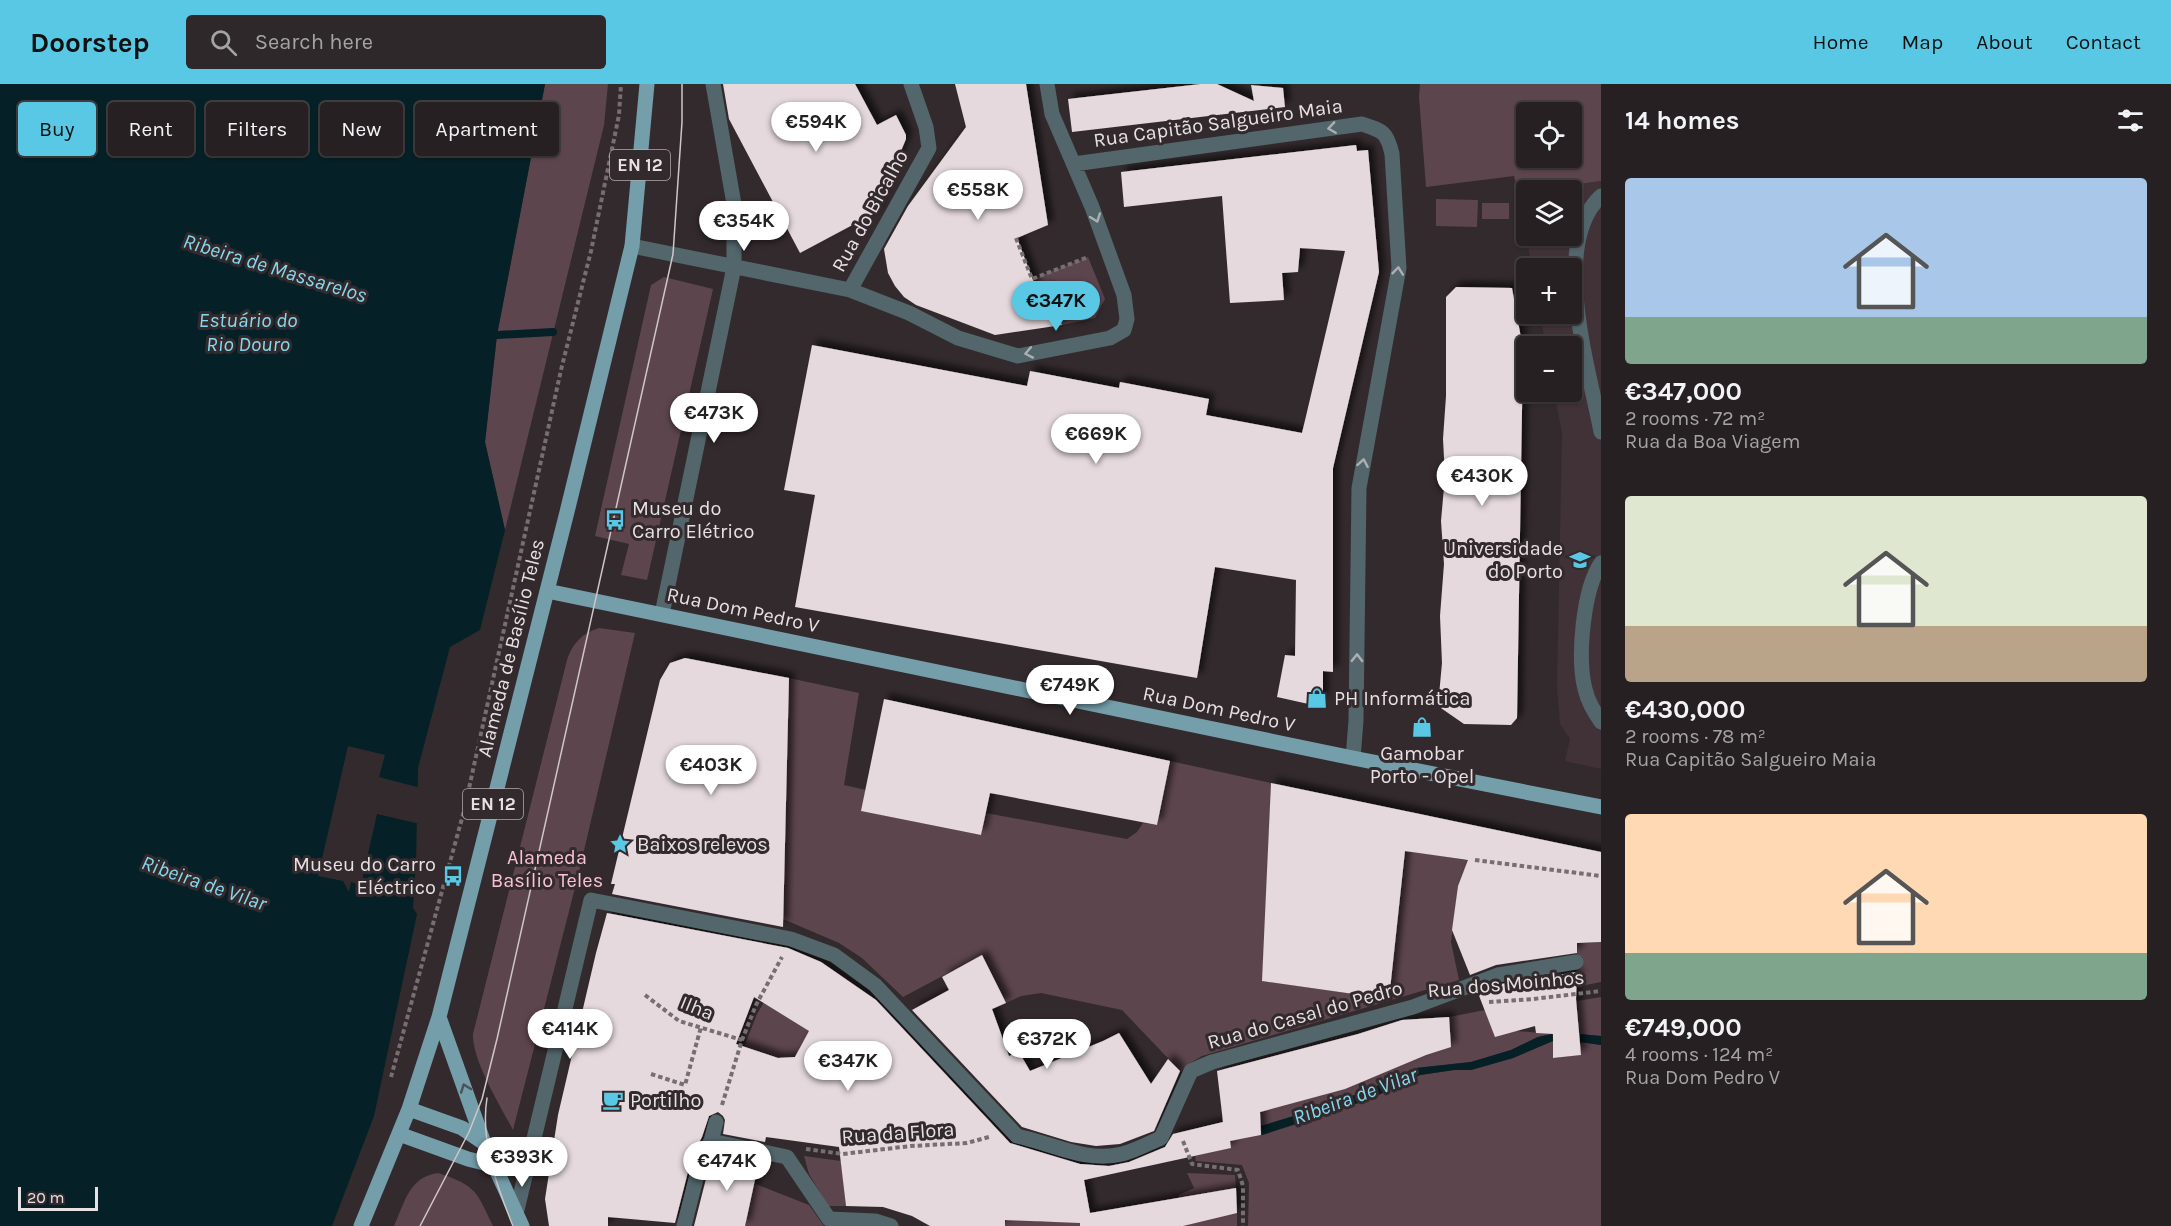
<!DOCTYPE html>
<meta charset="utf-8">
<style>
:root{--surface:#262022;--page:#2e282a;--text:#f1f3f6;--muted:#a4a3a5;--line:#423e40;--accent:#59c8e4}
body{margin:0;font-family:Karla,sans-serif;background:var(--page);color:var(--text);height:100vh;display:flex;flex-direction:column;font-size:22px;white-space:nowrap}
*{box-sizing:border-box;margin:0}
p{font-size:20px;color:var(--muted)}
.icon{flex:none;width:33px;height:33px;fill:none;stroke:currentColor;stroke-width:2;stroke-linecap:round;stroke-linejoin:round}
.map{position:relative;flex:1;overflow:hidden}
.sheet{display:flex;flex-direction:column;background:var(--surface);width:570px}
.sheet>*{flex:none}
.guide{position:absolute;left:18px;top:18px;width:570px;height:54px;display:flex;gap:12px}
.fabs{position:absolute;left:1516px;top:18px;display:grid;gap:12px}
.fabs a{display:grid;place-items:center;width:66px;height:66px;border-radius:6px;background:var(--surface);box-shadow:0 2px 4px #0004,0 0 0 2px var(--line);font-size:30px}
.scale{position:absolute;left:18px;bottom:15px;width:80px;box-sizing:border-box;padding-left:6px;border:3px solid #e8e1e3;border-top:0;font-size:16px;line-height:21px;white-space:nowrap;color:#e8e1e3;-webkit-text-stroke:4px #332a2d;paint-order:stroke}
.price{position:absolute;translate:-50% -51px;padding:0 14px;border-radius:21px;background:#fff;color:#222;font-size:20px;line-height:39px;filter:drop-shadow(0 2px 3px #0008)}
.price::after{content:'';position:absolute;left:50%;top:36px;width:18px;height:14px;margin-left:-9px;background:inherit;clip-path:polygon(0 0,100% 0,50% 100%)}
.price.selected{background:var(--accent);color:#111}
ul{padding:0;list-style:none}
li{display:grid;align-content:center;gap:12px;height:318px;padding:0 24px}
li span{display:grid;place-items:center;height:186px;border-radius:6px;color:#555}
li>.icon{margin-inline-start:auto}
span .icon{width:108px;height:108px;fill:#fffc;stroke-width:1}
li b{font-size:26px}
h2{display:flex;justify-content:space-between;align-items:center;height:72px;padding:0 24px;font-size:26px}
.pill{padding:0 21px;border-radius:6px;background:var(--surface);box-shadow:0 2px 4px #0004,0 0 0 2px var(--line);font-size:21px;line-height:54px}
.pill.selected{background:var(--accent);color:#111}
header{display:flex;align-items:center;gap:36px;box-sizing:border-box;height:84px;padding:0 30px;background:var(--accent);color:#111}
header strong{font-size:28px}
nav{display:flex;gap:33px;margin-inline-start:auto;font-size:21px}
.search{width:420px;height:54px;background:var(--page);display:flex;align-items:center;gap:15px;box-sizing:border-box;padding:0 21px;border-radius:6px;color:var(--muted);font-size:22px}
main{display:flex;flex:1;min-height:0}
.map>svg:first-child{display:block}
</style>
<header>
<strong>Doorstep</strong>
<div class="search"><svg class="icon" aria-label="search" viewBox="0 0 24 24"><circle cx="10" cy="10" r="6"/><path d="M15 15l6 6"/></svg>Search here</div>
<nav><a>Home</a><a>Map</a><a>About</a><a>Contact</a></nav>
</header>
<main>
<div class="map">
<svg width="1601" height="1142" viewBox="0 0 1601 1142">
<defs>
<filter id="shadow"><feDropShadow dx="5.5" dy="-5.5" stdDeviation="3" flood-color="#0009"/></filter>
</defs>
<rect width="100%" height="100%" fill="#332a2d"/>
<path fill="#403237" d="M1601,97V685L1565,677L1570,655L1560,640L1557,603L1562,349L1554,308H1572V262H1546L1540,230H1572V184H1532L1518,108L1527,107V152H1572V106H1527Z"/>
<path fill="#5d454e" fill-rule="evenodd" d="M545,0H608L604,41L505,446L485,358L497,251Z
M1420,0H1601V97L1518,108L1514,92L1426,103L1419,13ZM1527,28H1572V74H1527Z
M1436,115L1478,116L1477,143L1436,142Z
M1482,119H1509V135H1482Z
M1088,173L1105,215L1095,234L1062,241L1048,203L1036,207L1032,195Z
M664,193L713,205L647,496L621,491L629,460L595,452L651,201Z
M599,544L635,549L578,792L513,1046C500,1021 472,976 473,950L567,576C572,560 582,549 599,544Z
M789,594L859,609L844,701L866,706L862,727L981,751L986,729L1127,755L1137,748L1143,739L1157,741L1170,677L1271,699L1263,897L1389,915L1410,727L1431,732L1429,770L1465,776L1466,771L1475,780L1464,787L1458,802L1451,858L1459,896L1202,972L1187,981L1181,988L1122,926L1041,909L1021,912L1006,919L982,871L903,913L862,874L839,859L783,835Z
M1601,858V898L1576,903L1577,859Z
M1601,913V952L1579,950L1577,917Z
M766,915L809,947L816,975L778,974L744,963L757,930Z
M1485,926L1517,947L1552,950L1538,953L1511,966L1471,978L1416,984L1366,1007L1310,1027L1261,1042L1255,1029L1354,1001L1449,933Z
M1553,957V974L1581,971L1580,958L1601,961V1142H1248L1249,1099L1242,1081L1196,1077L1195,1072L1230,1064V1057L1262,1051L1313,1035L1370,1015L1420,991L1454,986H1471L1513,974Z
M804,1072L841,1077L846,1122H828L809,1090Z
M438,1089C477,1102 476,1107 493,1142H394C405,1118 409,1093 438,1089Z
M1187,1089L1235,1091L1236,1104L1188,1113L1237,1129V1142H1184L1179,1111L1194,1104Z
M753,1099L809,1121L824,1142H745Z
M1006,1127L1040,1138H1066L1102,1134L1105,1142H1005Z"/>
<path fill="#052026" d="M0,0H545L497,251L485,358L505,446L480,546L450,563L418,684L416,778L413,824L417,830L374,1032L332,1142H0Z
M1552,950L1553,957L1513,974L1471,986H1454L1420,991L1370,1015L1262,1051L1261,1042L1310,1027L1366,1007L1416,984L1471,978L1511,966L1538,953Z
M1579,950L1601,952V961L1580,958Z"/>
<path fill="#332a2d" d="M348,662L385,671L379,693L421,704L420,740L377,730L361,801L351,798L349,808L343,797L318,792Z"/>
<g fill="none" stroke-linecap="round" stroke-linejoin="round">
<path stroke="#052026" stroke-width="8" d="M488,248L497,251L553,248"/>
</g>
<path fill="#e5d9dd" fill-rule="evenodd" filter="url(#shadow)" d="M723,0H855L877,41L896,31L906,51V55L875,129L800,169L729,35Z
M955,0H1026L1048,141L1017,154L1037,207L1047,203L1062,241L995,251L916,221L904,213L895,202L888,189L884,165L908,122L966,43Z
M1201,0H1217L1254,17L1251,1L1283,4L1285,23L1072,48L1068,15Z
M1356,61L1357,67L1368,66L1379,188L1333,384V588L1323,587V611L1321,619L1313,621L1277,613L1285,571L1295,572L1296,496L1215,483L1197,594L795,523L815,411L784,406L812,261L1027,302L1030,287L1119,304L1120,298L1209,315L1206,331L1302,349L1345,167L1300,164L1298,188L1282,189L1284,216L1230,219L1222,112L1124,123L1121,88Z
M1456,203L1512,204L1523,265L1517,634L1511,641L1464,640L1438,622L1442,579L1440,532L1444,480L1441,437L1445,392L1443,355L1446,312V213Z
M685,574L789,594L783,843L612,810L615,800H611L660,596L670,579Z
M884,615L1170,677L1157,741L990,709L981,751L861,727Z
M1271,699L1601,768V858L1577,859V869L1496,881L1470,891L1452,846L1458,802L1468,776L1405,767L1389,915L1262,897Z
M607,829L788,864L821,878L876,916L1010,1059L1080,1080L1109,1082L1129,1078L1165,1063L1173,1050L1223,1038L1217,987L1358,950L1402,936L1449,933L1451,963L1426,971L1345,1005L1260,1028L1261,1051L1230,1057L1231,1064L1084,1096L1090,1129L1236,1104L1237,1129L1183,1142H1080V1139L1005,1136V1142H930L912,1132L883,1123L846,1122L839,1063L766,1053L765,1058L723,1050L725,1036L723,1032L718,1028L709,1032L702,1053L692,1072L675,1139L608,1133V1142H549L545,1115L558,1031L596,869ZM754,913L809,947L795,973L778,974L736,960Z
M982,871L1006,919L992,925L1009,972L1019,968L1030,987L1103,957L1119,949L1151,1000L1168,975L1180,987L1154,1047L1120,1060L1096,1062L1071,1058L1022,1043L912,926L949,906L942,893Z
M1577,888L1576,915L1581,971L1553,974V950L1536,949L1535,942L1495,953L1478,909L1501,900Z
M716,1068L759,1077L745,1142H694L710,1079Z"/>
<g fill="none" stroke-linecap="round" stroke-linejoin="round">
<path stroke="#776e71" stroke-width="4" stroke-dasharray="4.5 3" stroke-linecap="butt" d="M1016,154L1032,195L1088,173
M1475,776L1601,792
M645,911L679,937L742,956
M1489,918L1533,915L1601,907
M651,990L685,1001L701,943
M391,993L464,727L561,286L591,167L619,31L621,0
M722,1021L742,956L756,921L782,873
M1183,1057L1192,1080L1238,1086L1243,1102V1142
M806,1065L843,1070L911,1062L967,1059L989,1053"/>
<path stroke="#52666c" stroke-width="15" d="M1074,80L1362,40C1383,47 1387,48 1392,70L1399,184L1359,404L1356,637L1353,674
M1601,112C1549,160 1590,288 1601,348
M632,162L850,206L909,229L958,254L1018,272L1110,254L1124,246L1127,235L1124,211L1092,123L1052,30L1047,0
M850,206L929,64L926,43L911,0
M1601,479C1583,505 1577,574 1585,605C1588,618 1594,627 1601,638
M662,530L734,183V120L713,0
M711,1057L787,1073L829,1135L875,1137L891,1142
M516,1130L591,816L791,855L834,871L875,901L1017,1052C1051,1059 1086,1079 1122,1070C1135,1067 1149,1059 1161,1054L1191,987L1212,978L1413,923L1498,891L1576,878
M684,1142L701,1075L711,1057L716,1038"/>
<path stroke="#749eaa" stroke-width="15" d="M547,507L1353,674L1601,723
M439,933L484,1059L522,1142
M409,1025L462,1044L484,1059
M399,1050L468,1075L492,1081
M361,1142L409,1025L439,933L567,428L632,162L647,0"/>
<path stroke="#cec7c9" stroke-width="1.5" d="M487,1014C480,1057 497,1103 513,1142
M420,1142L469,1048L482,1015L497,955L673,170L682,38V0"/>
</g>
<defs><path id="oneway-chevron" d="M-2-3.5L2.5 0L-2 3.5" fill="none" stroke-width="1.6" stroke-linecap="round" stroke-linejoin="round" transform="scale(1.5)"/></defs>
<g stroke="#acb0b3">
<use href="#oneway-chevron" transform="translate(1332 44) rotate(172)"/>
<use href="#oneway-chevron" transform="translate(1096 134) rotate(70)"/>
<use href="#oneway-chevron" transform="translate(1398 187) rotate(-84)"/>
<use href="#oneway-chevron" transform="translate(1029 269) rotate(169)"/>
<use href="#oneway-chevron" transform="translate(1363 379) rotate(-80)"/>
<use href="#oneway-chevron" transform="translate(1357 574) rotate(-89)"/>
</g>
<use stroke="#4a5359" href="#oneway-chevron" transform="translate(465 1004) rotate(-110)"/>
<defs>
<g id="bus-bare" transform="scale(1.62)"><path d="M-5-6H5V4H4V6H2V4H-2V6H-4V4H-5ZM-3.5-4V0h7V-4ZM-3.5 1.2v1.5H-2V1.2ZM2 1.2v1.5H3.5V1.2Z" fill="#59c8e4" stroke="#332a2d" stroke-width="2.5" paint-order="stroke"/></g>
<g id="university-bare" transform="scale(1.62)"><path d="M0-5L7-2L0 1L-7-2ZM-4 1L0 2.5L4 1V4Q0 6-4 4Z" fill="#59c8e4" stroke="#332a2d" stroke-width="2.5" paint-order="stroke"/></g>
<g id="shop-bare" transform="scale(1.62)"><path d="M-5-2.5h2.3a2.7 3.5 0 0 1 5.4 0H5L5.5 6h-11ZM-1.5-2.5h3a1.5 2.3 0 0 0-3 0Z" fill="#59c8e4" stroke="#332a2d" stroke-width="2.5" paint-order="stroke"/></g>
<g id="sight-bare" transform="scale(1.62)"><path d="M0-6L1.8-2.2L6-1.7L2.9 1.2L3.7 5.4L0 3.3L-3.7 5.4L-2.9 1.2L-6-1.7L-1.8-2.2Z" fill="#59c8e4" stroke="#332a2d" stroke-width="2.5" paint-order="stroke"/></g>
<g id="cafe-bare" transform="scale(1.62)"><path d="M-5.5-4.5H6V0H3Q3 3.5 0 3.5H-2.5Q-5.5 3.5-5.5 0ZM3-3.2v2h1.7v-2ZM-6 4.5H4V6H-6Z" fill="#59c8e4" stroke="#332a2d" stroke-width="2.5" paint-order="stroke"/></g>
</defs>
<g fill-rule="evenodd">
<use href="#bus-bare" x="615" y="436"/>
<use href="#university-bare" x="1580" y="476"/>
<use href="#shop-bare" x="1317" y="614"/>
<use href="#shop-bare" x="1422" y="643"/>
<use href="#sight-bare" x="620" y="760"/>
<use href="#bus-bare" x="453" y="792"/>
<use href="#cafe-bare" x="613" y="1016"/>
</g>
<g text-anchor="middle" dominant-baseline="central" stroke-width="6" stroke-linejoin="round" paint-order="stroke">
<g fill="#332a2d" stroke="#b2aaac" stroke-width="1.5">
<rect x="610" y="66" width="60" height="30" rx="4.5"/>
<rect x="463" y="705" width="60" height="30" rx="4.5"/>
</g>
<g font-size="18" font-weight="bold" fill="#e8e1e3">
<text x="640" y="81">EN 12</text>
<text x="493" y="720">EN 12</text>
</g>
<g font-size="20" fill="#e8e1e3" stroke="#332a2d">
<text transform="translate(1218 39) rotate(-8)">Rua Capitão Salgueiro Maia</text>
<text transform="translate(870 127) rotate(-61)">Rua do Bicalho</text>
<text transform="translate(743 526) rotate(12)">Rua Dom Pedro V</text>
<text transform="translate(511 564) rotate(-76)">Alameda de Basílio Teles</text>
<text transform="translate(1219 625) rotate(12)">Rua Dom Pedro V</text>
<text transform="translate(1506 900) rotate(-5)">Rua dos Moinhos</text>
<text transform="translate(697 924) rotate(22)">Ilha</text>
<text transform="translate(1305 931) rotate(-16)">Rua do Casal do Pedro</text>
<text transform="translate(898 1049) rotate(-4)">Rua da Flora</text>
</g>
<g font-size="20" fill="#e8e1e3" stroke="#332a2d" text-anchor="start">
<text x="632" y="424">Museu do<tspan x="632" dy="23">Carro Elétrico</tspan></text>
<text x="1563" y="464" text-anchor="end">Universidade<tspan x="1563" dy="23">do Porto</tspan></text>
<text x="1334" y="614">PH Informática</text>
<text x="1422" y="669" text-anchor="middle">Gamobar<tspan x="1422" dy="23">Porto - Opel</tspan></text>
<text x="637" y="760">Baixos relevos</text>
<text x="436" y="780" text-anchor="end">Museu do Carro<tspan x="436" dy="23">Eléctrico</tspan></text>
<text x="630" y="1016">Portilho</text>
</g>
<g font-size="20" fill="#fbc2d6" stroke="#332a2d">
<text x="547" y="773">Alameda<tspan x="547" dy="23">Basílio Teles</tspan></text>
</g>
<g font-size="21" font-style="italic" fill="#85d9ef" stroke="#332a2d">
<text transform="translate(275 184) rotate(17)">Ribeira de Massarelos</text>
<text x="248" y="236">Estuário do<tspan x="248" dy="24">Rio Douro</tspan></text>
<text transform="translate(204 799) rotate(19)">Ribeira de Vilar</text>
<text transform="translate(1355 1012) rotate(-20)">Ribeira de Vilar</text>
</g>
</g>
</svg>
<div class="fabs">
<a><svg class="icon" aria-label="locate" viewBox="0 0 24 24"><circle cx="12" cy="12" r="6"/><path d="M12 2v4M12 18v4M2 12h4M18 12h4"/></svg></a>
<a><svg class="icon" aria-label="layers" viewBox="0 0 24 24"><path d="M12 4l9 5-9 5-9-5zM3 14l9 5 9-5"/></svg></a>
<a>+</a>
<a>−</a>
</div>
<div class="scale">20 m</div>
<b class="price" style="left:816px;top:69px">€594K</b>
<b class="price" style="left:978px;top:137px">€558K</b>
<b class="price" style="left:744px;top:168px">€354K</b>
<b class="price selected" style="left:1056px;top:248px">€347K</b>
<b class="price" style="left:714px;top:360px">€473K</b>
<b class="price" style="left:1096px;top:381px">€669K</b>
<b class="price" style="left:1482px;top:423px">€430K</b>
<b class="price" style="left:1070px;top:632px">€749K</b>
<b class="price" style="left:711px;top:712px">€403K</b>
<b class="price" style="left:570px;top:976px">€414K</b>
<b class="price" style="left:1047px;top:986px">€372K</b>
<b class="price" style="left:848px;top:1008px">€347K</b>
<b class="price" style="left:522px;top:1104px">€393K</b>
<b class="price" style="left:727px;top:1108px">€474K</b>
<div class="guide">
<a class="pill selected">Buy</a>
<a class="pill">Rent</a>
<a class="pill">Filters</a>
<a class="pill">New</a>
<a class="pill">Apartment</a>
</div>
</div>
<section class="sheet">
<h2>14 homes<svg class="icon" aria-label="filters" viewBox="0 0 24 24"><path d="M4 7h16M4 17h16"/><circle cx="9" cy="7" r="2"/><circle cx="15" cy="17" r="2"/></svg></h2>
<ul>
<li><span style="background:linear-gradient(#a9c7e8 75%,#7fa58c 0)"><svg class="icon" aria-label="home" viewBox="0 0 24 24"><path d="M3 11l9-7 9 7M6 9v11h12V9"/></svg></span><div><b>€347,000</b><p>2 rooms · 72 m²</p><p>Rua da Boa Viagem</p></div></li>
<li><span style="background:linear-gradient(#dfe7d0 70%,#b9a48a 0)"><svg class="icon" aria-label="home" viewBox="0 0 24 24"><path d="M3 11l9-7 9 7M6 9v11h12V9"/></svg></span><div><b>€430,000</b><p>2 rooms · 78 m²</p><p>Rua Capitão Salgueiro Maia</p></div></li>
<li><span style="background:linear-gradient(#ffd9b3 75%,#7fa58c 0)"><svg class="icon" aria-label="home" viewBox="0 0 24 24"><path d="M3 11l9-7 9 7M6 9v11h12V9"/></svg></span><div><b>€749,000</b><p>4 rooms · 124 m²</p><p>Rua Dom Pedro V</p></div></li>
</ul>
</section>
</main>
